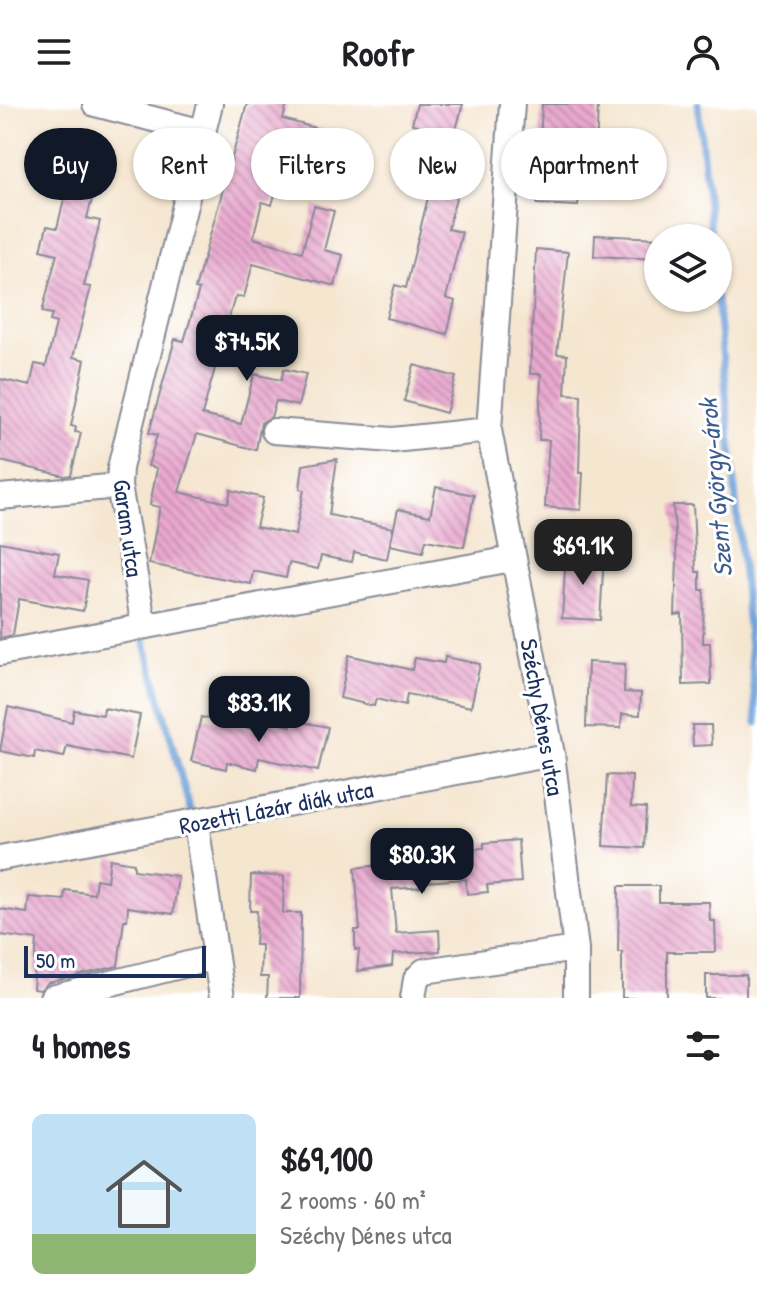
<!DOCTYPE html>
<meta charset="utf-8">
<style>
:root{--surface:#fff;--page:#f2f2f2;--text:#202124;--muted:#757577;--accent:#111827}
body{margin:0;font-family:"Patrick Hand",sans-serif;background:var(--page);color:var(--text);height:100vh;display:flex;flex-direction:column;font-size:30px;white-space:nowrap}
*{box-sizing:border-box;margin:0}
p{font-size:26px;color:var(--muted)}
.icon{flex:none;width:44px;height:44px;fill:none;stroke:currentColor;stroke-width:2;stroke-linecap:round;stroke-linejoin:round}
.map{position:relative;height:894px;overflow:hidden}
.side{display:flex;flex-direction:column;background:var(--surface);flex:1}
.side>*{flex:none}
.guide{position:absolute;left:24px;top:24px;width:710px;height:72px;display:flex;gap:16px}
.tools{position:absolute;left:644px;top:120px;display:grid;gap:16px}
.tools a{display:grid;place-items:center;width:88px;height:88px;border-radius:50%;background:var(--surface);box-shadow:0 2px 6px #0004;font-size:40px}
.scale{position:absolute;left:24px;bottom:20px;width:182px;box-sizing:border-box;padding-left:8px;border:4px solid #1b2f5e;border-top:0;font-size:22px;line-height:28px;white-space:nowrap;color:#1b2f5e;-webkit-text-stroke:6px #fff;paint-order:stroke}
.price{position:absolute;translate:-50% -68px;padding:0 18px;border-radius:16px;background:var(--accent);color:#fff;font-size:26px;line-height:52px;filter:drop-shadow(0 2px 4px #0008)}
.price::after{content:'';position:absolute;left:50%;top:48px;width:24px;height:18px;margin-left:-12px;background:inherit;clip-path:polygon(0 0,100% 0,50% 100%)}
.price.selected{background:#222;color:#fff}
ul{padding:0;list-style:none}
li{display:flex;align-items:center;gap:24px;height:200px;padding:0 32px}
li span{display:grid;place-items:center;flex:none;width:224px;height:160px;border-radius:12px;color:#555}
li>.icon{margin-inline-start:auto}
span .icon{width:96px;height:96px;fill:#fffc;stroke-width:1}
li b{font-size:34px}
h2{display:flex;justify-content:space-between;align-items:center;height:96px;padding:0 32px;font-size:34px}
.tag{padding:0 28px;border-radius:36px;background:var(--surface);box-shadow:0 2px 6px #0004;font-size:28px;line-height:72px}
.tag.selected{background:var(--accent);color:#fff}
header{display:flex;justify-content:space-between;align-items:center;height:104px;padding:0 32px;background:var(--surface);font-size:36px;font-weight:700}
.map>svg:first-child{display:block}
</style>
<header><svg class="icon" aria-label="menu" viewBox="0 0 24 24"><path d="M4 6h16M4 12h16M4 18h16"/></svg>Roofr<svg class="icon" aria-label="person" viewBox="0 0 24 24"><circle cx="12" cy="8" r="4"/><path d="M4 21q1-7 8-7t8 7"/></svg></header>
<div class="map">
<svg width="757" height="894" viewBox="0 0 757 894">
<defs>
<pattern id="building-back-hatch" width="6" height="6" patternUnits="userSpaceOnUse" patternTransform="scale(2)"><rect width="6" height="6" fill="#e9a9ce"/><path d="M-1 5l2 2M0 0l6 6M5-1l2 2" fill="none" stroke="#bc8aaa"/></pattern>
</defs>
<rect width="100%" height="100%" fill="#fff"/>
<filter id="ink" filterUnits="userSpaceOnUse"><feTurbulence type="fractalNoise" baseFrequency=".0125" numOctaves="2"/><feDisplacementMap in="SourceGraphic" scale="16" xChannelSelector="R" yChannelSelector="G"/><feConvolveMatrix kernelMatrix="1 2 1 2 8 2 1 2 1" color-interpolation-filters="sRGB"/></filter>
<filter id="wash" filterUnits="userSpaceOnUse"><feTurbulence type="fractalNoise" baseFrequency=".006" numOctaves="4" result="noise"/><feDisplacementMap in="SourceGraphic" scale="32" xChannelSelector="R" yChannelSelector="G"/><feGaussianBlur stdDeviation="1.8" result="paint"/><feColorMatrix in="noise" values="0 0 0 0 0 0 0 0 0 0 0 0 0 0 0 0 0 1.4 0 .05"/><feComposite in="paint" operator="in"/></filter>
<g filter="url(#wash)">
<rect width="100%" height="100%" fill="#f5e6d0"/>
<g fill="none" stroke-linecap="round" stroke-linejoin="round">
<path stroke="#6fa2da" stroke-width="7" d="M698,0L711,134
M717,194L757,619
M142,528L192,713"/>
</g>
<g id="blocks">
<path fill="url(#building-back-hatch)" d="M247,0H287L283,15L362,37L358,55L290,36L272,101L262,98L253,134L302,148L314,102L334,107L324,146L343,151L335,182L253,160L244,193L237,192L234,196L202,311L241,320L254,270L281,276L284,265L306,270L298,302L276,297L271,313L261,319L256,346L197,330L179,388L228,399L231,386L263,394L256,423L295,431L304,386L300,385L303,361L337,355L329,411L393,424L387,455L354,448L352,458L321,452L318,465L289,459L286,474L253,467L251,480L149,460L160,403L150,401L157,364L148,362L157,331L149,329L175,235L184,237L199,186L195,185Z
M417,0H463L450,48L467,52L448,125L462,128L446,194L455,197L447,230L386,214L395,181L406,184L429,89L411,84L418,61L408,58L418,21L412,20Z
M542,0H598L596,49H582L578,102L537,100Z
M69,36L105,46L87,114L100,117L84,182L91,183L73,253L85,256L71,322L76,323L75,328L81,329L71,371L65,372L0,357V275L30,282L35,260L46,262L56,219L50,217L52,210L42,208L57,150L41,146L47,122L57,124L69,75L59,72Z
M640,43L659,44L658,81L639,80Z
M332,49L364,58L358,83L325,74Z
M595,131L658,134V155L594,152Z
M536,145L568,148L557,250L567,251L565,290L581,291L579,369H583L581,406L545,403L549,336H539L541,270H530Z
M414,261L456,273L446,309L404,297Z
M436,383L474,391L464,443L426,436L423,448L390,441L398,405L430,412Z
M673,401H693L696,468H700V486H704L703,539H710L711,580L683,581L682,510L675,511L677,456Z
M0,438L59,449L55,470L88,476L83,507L19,495L13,531L0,534Z
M566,449L604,452L600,516L562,514Z
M349,551L412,566L415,554L444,559L445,553L480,560L471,603L407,590L405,602L376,595L374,602L340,594Z
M588,558L625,560L624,588L641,589L640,611L622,610L621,624L586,623Z
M8,603L72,618L74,606L103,611L104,604L140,611L131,655L67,642L64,653L35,647L34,654L0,647Z
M201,613L265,628L267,617L291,622L292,616L328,623L318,667L259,654L257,665L227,658L226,665L191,657Z
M692,621H711L712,641L693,642Z
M607,671L632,672L631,703L646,704L644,744L603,742Z
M518,736L521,778L487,781L488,788L467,790L466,775L425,778V783L392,785L396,829L439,826L440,847L393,850L392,862L357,867L359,846H355V826H360L355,764L423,756V753L453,750V746L484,744V739Z
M110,755L134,759V766L178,772L173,810L128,803L127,816H124L118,862L48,879L40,886L33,885L37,836L0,831V805L27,809L29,793L64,796L65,786L94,790L96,775L107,777Z
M251,771L284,772L283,809H301L300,894H267L268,873H260L261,841H255L257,807H250Z
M619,782H659V798H709L710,817H715L716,848H667V894H622V848H618Z
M706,871H746V894H706Z"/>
</g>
</g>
<g filter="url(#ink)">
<use href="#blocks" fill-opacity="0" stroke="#888a97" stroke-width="2"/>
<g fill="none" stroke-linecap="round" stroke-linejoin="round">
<g stroke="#888a97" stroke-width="28">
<path id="minor" d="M95,0L203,28
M512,0L489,326L552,650L576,845V894
M274,327L393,336L489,326
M0,393L119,382
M144,522L119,382L120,364L210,0
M0,549L512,455
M196,719L222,894
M0,754L552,650
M52,894L216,853
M413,894L416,875L424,867L576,845"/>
</g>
<use href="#minor" stroke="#fff" stroke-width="24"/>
</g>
</g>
<g text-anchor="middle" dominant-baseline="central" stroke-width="6" stroke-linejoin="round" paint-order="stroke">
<g font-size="24" fill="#1b2f5e" stroke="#fff">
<text transform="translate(129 424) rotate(82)">Garam utca</text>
<text transform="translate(543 613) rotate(80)">Széchy Dénes utca</text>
<text transform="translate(276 703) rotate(-11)">Rozetti Lázár diák utca</text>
</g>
<g font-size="26" font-style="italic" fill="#3d5d90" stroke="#fff">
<text transform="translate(715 384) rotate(-95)">Szent György-árok</text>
</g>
</g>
</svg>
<div class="tools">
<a><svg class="icon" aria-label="layers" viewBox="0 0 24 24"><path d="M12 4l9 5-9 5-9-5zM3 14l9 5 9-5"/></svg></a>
</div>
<div class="scale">50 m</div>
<b class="price" style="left:247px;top:279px">$74.5K</b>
<b class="price selected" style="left:583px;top:483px">$69.1K</b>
<b class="price" style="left:259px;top:640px">$83.1K</b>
<b class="price" style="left:422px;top:792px">$80.3K</b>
<div class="guide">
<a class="tag selected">Buy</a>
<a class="tag">Rent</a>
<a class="tag">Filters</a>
<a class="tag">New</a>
<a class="tag">Apartment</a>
</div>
</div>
<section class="side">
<h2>4 homes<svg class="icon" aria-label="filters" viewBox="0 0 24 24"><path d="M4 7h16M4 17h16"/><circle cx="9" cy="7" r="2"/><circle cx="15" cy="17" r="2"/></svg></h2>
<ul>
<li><span style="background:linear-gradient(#bfe0f5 75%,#8fb573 0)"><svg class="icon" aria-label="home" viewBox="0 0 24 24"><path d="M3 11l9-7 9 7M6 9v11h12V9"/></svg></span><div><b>$69,100</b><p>2 rooms · 60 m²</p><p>Széchy Dénes utca</p></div></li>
</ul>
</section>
